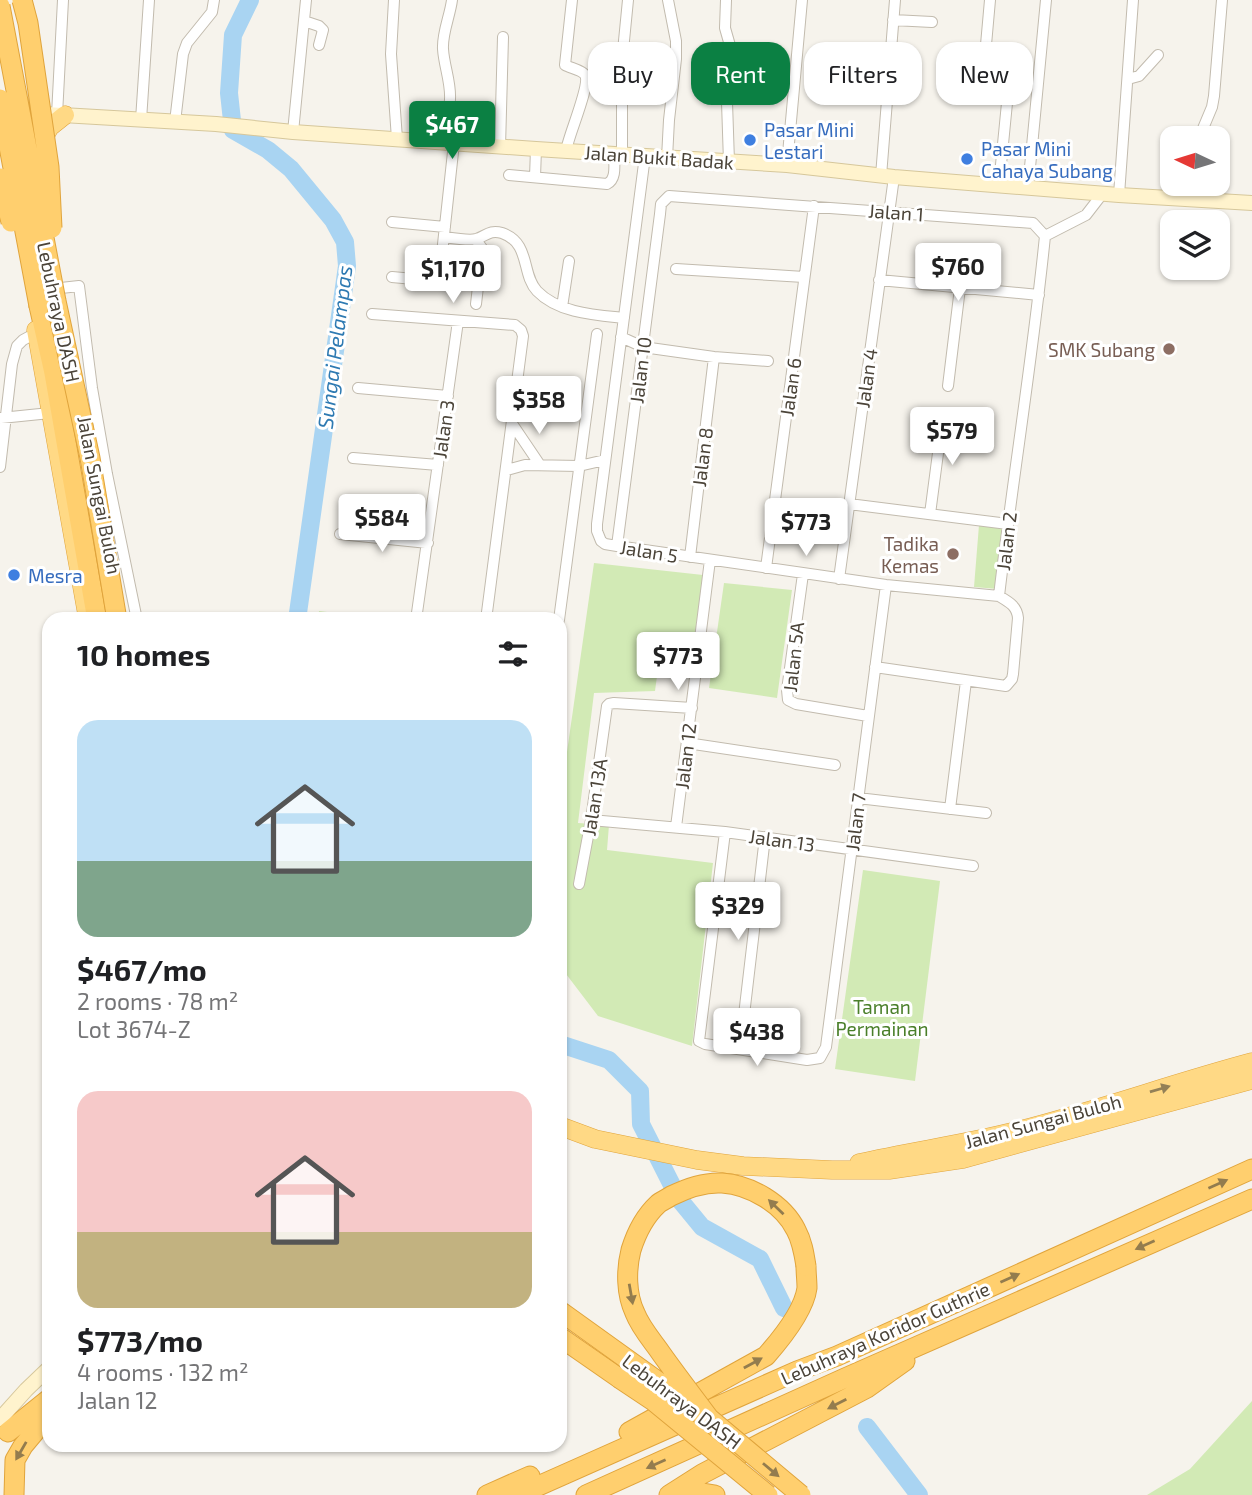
<!DOCTYPE html>
<meta charset="utf-8">
<style>
:root{--surface:#fff;--page:#f6f6f6;--text:#202124;--muted:#757577;--accent:#0b8043}
body{margin:0;font-family:"Exo 2",sans-serif;background:var(--page);color:var(--text);height:100vh;display:flex;flex-direction:column;font-size:26px;white-space:nowrap}
*{box-sizing:border-box;margin:0}
p{font-size:23px;color:var(--muted)}
.icon{flex:none;width:38px;height:38px;fill:none;stroke:currentColor;stroke-width:2;stroke-linecap:round;stroke-linejoin:round}
.map{position:relative;flex:1;overflow:hidden}
.side{position:absolute;left:42px;top:612px;width:525px;height:840px;display:flex;flex-direction:column;background:var(--surface);border-radius:21px;box-shadow:0 2px 5px #0004}
.side>*{flex:none}
.hud{position:absolute;left:588px;top:42px;width:558px;height:63px;display:flex;gap:14px}
.needle{width:46px;rotate:274deg}
.tools{position:absolute;left:1160px;top:126px;display:grid;gap:14px}
.tools a{display:grid;place-items:center;width:70px;height:70px;border-radius:14px;background:var(--surface);box-shadow:0 2px 5px #0004;font-size:35px}
.price{position:absolute;translate:-50% -60px;padding:0 16px;border-radius:7px;background:#fff;color:#222;font-size:23px;line-height:46px;filter:drop-shadow(0 2px 4px #0008)}
.price::after{content:'';position:absolute;left:50%;top:42px;width:21px;height:16px;margin-left:-10px;background:inherit;clip-path:polygon(0 0,100% 0,50% 100%)}
.price.on{background:var(--accent);color:#fff}
ul{padding:0;list-style:none}
li{display:grid;align-content:center;gap:14px;height:371px;padding:0 35px}
li span{display:grid;place-items:center;height:217px;border-radius:21px;color:#555}
li>.icon{margin-inline-start:auto}
span .icon{width:126px;height:126px;fill:#fffc;stroke-width:1}
li b{font-size:30px}
h2{display:flex;justify-content:space-between;align-items:center;height:84px;padding:0 35px;font-size:30px}
.pill{padding:0 24px;border-radius:21px;background:var(--surface);box-shadow:0 2px 5px #0004;font-size:24px;line-height:63px}
.pill.on{background:var(--accent);color:#fff}
.map>svg:first-child{display:block}
</style>
<div class="map">
<svg width="1252" height="1495" viewBox="0 0 1252 1495">
<rect width="100%" height="100%" fill="#f6f3ec"/>
<path fill="#d2eab5" d="M979,525L1004,528L998,589L974,587Z
M594,563L703,575L692,657L660,654L655,691L594,693L578,823L609,825L607,850L713,863L692,1046L598,1016L563,970L560,969V766H565Z
M724,583L792,590L777,698L709,688Z
M319,611L383,619H318Z
M863,870L940,881L915,1081L835,1069Z
M1252,1401V1495H1147L1190,1469Z"/>
<g fill="none" stroke-linecap="round" stroke-linejoin="round">
<path stroke="#a9d4f2" stroke-width="18" d="M250,0L233,35L229,93L233,130L268,150L291,169L333,220L345,242L347,266L297,620
M560,1044L609,1060L640,1091L641,1124L679,1199L702,1227L760,1259L784,1308
M867,1427L919,1495"/>
<g stroke="#c2bbae" stroke-width="12">
<path id="minor" d="M394,0L391,54L397,139
M726,0L725,28L735,63L729,80L727,102L729,162
M893,20L932,22
M304,21L319,26L323,30L319,45
M985,56L990,0
M835,58L890,63
M1128,79L1139,76L1158,55
M57,115L63,0
M141,120L149,0
M175,122L183,54L187,43L212,12L214,0
M293,132L306,0
M1199,138L1212,107L1214,96L1222,0
M442,142C442,127 450,115 450,99C451,82 444,66 443,49C442,33 450,16 452,0
M500,147L503,37
M566,151C568,136 591,85 585,75C582,70 570,68 565,65L572,0
M622,155V61L628,0
M645,156L597,524V531L601,541L605,544L617,546L886,585L999,596C1009,602 1017,606 1018,618L1013,674L1012,679L1006,686L875,667
M667,158L669,120L676,59V41L668,0
M787,165L802,0
M509,175L607,184C617,179 614,164 614,154
M881,176L895,0
M535,177L536,149
M999,185L1007,103
M1028,188L1046,0
M1119,195L1133,0
M1192,199L1193,184
M392,222L445,227
M1045,236L1086,215L1103,193
M444,237C451,238 470,241 476,239C485,237 489,229 502,233C531,243 521,274 537,291C558,313 595,315 624,318
M676,269L804,277
M392,277L478,285
M879,280L1039,295
M439,281L454,143
M61,288L79,286L92,388L107,474L137,620
M476,304L482,252V248L476,240
M562,307L569,261
M372,314L515,325L521,330L523,336L486,620
M621,337L643,347L714,357L768,361
M948,386L960,288
M358,388L448,396
M1,418L50,413
M513,425L540,465
M353,458L438,465
M0,467L12,364L17,346L23,340L36,333
M507,470L525,465L579,466L605,460
M849,504L1008,524
M930,514L943,415
M340,534L428,543
M617,546L660,214L661,204L669,196L1033,223L1045,236
M690,557L714,357
M766,568L814,206
M803,574L787,690L788,700L796,704L868,716
M839,579L894,177
M999,596C1013,476 1033,356 1045,236
M416,620L458,321
M559,620L597,334
M687,743L835,765
M858,798L986,813
M950,809L966,681
M591,820L725,832L973,866
M676,827L710,560
M725,832L699,1041L705,1044L807,1060L820,1058L826,1047L886,585
M579,884L591,820L607,706L609,704L614,703L692,708
M740,1049L765,837"/>
</g>
<g stroke="#d6c79b" stroke-width="16">
<path id="secondary" d="M11,112L216,124L293,132L536,149L787,165L894,177L1119,195L1252,203
M0,1419L26,1390L49,1368"/>
</g>
<g stroke="#e0a43c" stroke-width="19">
<path id="trunk" d="M40,144L50,127L65,115
M36,330L88,620
M560,1126L595,1139L697,1160L743,1166L832,1170H889L963,1159L1252,1080
M859,1163C912,1151 964,1144 1016,1131C1096,1111 1173,1083 1252,1062"/>
</g>
<g stroke="#e0a43c" stroke-width="21">
<path id="motorway" d="M39,306L54,373L97,620
M560,1337L619,1378
M8,1432L49,1399
M629,1432L766,1356C781,1339 804,1311 807,1288C807,1281 806,1273 806,1266
M14,1495L15,1460L23,1446L49,1415
M487,1495L530,1476
M518,1495L797,1371L837,1356L1252,1169
M586,1495L845,1378L1252,1199
M669,1495L702,1474L867,1388L905,1361
M678,1495L703,1493L715,1495"/>
</g>
<use href="#minor" stroke="#fff" stroke-width="10"/>
<use href="#secondary" stroke="#fff3cd" stroke-width="14"/>
<use href="#trunk" stroke="#ffd985" stroke-width="18"/>
<use href="#motorway" stroke="#ffcf6e" stroke-width="19"/>
<g stroke="#e0a43c" stroke-width="21" stroke-linecap="butt">
<path id="motorway-bridge" d="M22,0L28,23L49,167L52,228
M0,6L56,301L90,458L117,620
M0,99L39,306
M0,178L11,222
M560,1311L709,1418L801,1495
M619,1378L652,1400L768,1495
M709,1418C692,1395 674,1372 658,1349C650,1338 640,1326 635,1313C626,1294 626,1270 631,1250C636,1234 645,1216 658,1204C661,1201 667,1199 671,1196C687,1188 705,1182 722,1183C751,1185 783,1204 796,1230C802,1241 804,1253 806,1266"/>
</g>
<use href="#motorway-bridge" stroke="#ffcf6e" stroke-width="19"/>
</g>
<defs><path id="oneway-solid" d="M-6-.8H1V-3.2L6.5 0L1 3.2V.8H-6Z" transform="scale(1.75)"/></defs>
<use fill="#938057" href="#oneway-solid" transform="translate(1160 1089) rotate(-16)"/>
<g fill="#937c4e">
<use href="#oneway-solid" transform="translate(1218 1184) rotate(-24)"/>
<use href="#oneway-solid" transform="translate(776 1207) rotate(-136)"/>
<use href="#oneway-solid" transform="translate(1145 1245) rotate(156)"/>
<use href="#oneway-solid" transform="translate(1010 1278) rotate(-24)"/>
<use href="#oneway-solid" transform="translate(631 1294) rotate(80)"/>
<use href="#oneway-solid" transform="translate(753 1363) rotate(-29)"/>
<use href="#oneway-solid" transform="translate(837 1404) rotate(153)"/>
<use href="#oneway-solid" transform="translate(21 1451) rotate(120)"/>
<use href="#oneway-solid" transform="translate(656 1464) rotate(156)"/>
<use href="#oneway-solid" transform="translate(771 1470) rotate(40)"/>
</g>
<g fill="#3f7fe0" stroke="#fff" stroke-width="2.5">
<circle cx="750" cy="140" r="7"/>
<circle cx="967" cy="159" r="7"/>
<circle cx="14" cy="575" r="7"/>
</g>
<g fill="#8d6e63" stroke="#fff" stroke-width="2.5">
<circle cx="1169" cy="349" r="7"/>
<circle cx="953" cy="554" r="7"/>
</g>
<g text-anchor="middle" dominant-baseline="central" stroke-width="6" stroke-linejoin="round" paint-order="stroke">
<g font-size="19" fill="#366cbe" stroke="#fff" text-anchor="start">
<text x="764" y="129">Pasar Mini<tspan x="764" dy="22">Lestari</tspan></text>
<text x="981" y="148">Pasar Mini<tspan x="981" dy="22">Cahaya Subang</tspan></text>
<text x="28" y="575">Mesra</text>
</g>
<g font-size="19" fill="#4b4439" stroke="#fff">
<text transform="translate(659 157) rotate(4)">Jalan Bukit Badak</text>
<text transform="translate(896 212) rotate(4)">Jalan 1</text>
<text transform="translate(59 312) rotate(78)">Lebuhraya DASH</text>
<text transform="translate(640 370) rotate(-83)">Jalan 10</text>
<text transform="translate(866 378) rotate(-82)">Jalan 4</text>
<text transform="translate(790 387) rotate(-82)">Jalan 6</text>
<text transform="translate(443 429) rotate(-82)">Jalan 3</text>
<text transform="translate(702 457) rotate(-83)">Jalan 8</text>
<text transform="translate(100 495) rotate(79)">Jalan Sungai Buloh</text>
<text transform="translate(1006 541) rotate(-83)">Jalan 2</text>
<text transform="translate(649 551) rotate(9)">Jalan 5</text>
<text transform="translate(793 657) rotate(-84)">Jalan 5A</text>
<text transform="translate(685 756) rotate(-83)">Jalan 12</text>
<text transform="translate(594 797) rotate(-81)">Jalan 13A</text>
<text transform="translate(855 822) rotate(-83)">Jalan 7</text>
<text transform="translate(782 840) rotate(8)">Jalan 13</text>
<text transform="translate(1043 1121) rotate(-15)">Jalan Sungai Buloh</text>
<text transform="translate(885 1333) rotate(-24)">Lebuhraya Koridor Guthrie</text>
<text transform="translate(682 1401) rotate(37)">Lebuhraya DASH</text>
</g>
<g font-size="19" fill="#785e54" stroke="#fff" text-anchor="end">
<text x="1155" y="349">SMK Subang</text>
<text x="939" y="543">Tadika<tspan x="939" dy="22">Kemas</tspan></text>
</g>
<g font-size="19" fill="#4a7f2a" stroke="#fff">
<text x="882" y="1006">Taman<tspan x="882" dy="22">Permainan</tspan></text>
</g>
<g font-size="21" font-style="italic" fill="#2e7ab2" stroke="#fff">
<text transform="translate(334 347) rotate(-83)">Sungai Pelampas</text>
</g>
</g>
</svg>
<div class="tools">
<a><svg class="needle" viewBox="-14 -14 28 28"><path d="M0-13l5 13h-10z" fill="#e53935"/><path d="M0 13l5-13h-10z" fill="#757577"/></svg></a>
<a><svg class="icon" aria-label="layers" viewBox="0 0 24 24"><path d="M12 4l9 5-9 5-9-5zM3 14l9 5 9-5"/></svg></a>
</div>
<b class="price on" style="left:452px;top:161px">$467</b>
<b class="price" style="left:958px;top:303px">$760</b>
<b class="price" style="left:453px;top:305px">$1,170</b>
<b class="price" style="left:539px;top:436px">$358</b>
<b class="price" style="left:952px;top:467px">$579</b>
<b class="price" style="left:382px;top:554px">$584</b>
<b class="price" style="left:806px;top:558px">$773</b>
<b class="price" style="left:678px;top:692px">$773</b>
<b class="price" style="left:738px;top:942px">$329</b>
<b class="price" style="left:757px;top:1068px">$438</b>
<div class="hud">
<a class="pill">Buy</a>
<a class="pill on">Rent</a>
<a class="pill">Filters</a>
<a class="pill">New</a>
</div>
<section class="side">
<h2>10 homes<svg class="icon" aria-label="filters" viewBox="0 0 24 24"><path d="M4 7h16M4 17h16"/><circle cx="9" cy="7" r="2"/><circle cx="15" cy="17" r="2"/></svg></h2>
<ul>
<li><span style="background:linear-gradient(#bfe0f5 65%,#7fa58c 0)"><svg class="icon" aria-label="home" viewBox="0 0 24 24"><path d="M3 11l9-7 9 7M6 9v11h12V9"/></svg></span><div><b>$467/mo</b><p>2 rooms · 78 m²</p><p>Lot 3674-Z</p></div></li>
<li><span style="background:linear-gradient(#f6c9c9 65%,#c2b280 0)"><svg class="icon" aria-label="home" viewBox="0 0 24 24"><path d="M3 11l9-7 9 7M6 9v11h12V9"/></svg></span><div><b>$773/mo</b><p>4 rooms · 132 m²</p><p>Jalan 12</p></div></li>
</ul>
</section>
</div>
